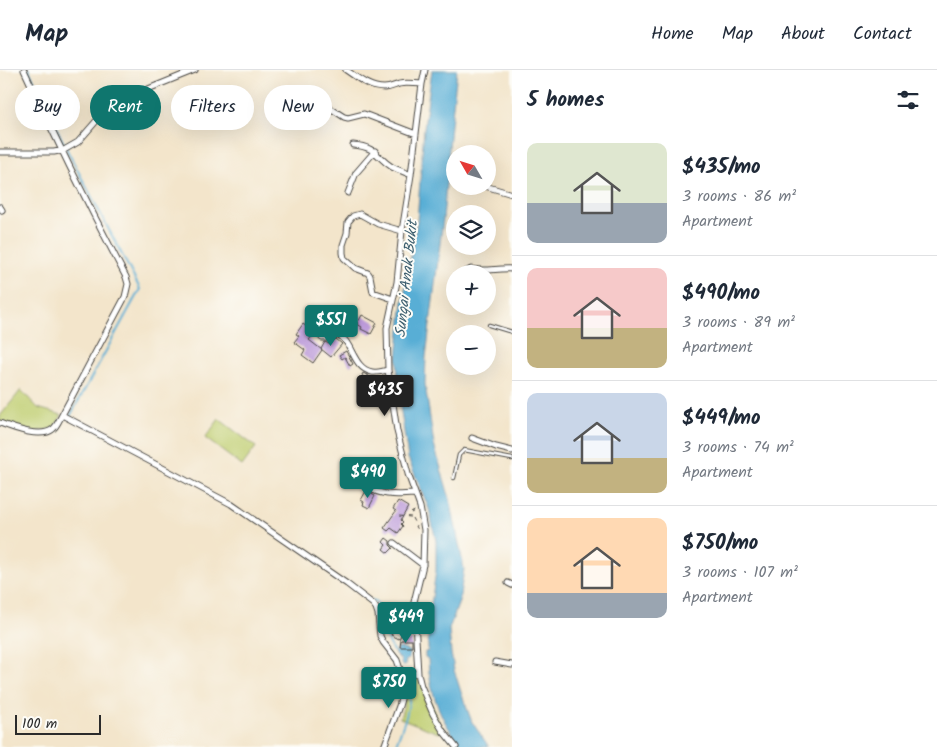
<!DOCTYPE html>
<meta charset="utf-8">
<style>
:root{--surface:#fff;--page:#f6f6f7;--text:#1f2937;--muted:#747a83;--line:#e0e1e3;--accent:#0f766e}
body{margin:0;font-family:Kalam,sans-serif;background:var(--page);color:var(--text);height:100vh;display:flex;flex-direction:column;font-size:19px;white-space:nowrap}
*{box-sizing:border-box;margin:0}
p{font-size:16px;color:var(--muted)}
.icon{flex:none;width:28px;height:28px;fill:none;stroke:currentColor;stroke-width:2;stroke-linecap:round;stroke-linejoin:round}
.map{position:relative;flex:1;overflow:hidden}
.sheet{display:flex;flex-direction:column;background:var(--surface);width:425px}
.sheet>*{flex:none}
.top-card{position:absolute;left:15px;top:15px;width:421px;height:45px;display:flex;gap:10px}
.needle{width:32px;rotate:309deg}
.fabs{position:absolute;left:446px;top:75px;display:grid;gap:10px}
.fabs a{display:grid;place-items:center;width:50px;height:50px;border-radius:50%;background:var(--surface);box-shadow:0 5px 20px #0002;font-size:25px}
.scale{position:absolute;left:15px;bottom:12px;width:86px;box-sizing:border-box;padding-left:5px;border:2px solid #2b2b2b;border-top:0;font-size:14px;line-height:18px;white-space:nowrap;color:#2b2b2b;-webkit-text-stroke:4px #fdfcf7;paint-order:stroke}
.price{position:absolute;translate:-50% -42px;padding:0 11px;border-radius:5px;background:var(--accent);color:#fff;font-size:16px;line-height:32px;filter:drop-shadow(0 1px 2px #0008)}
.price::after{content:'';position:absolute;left:50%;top:30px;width:15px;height:11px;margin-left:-8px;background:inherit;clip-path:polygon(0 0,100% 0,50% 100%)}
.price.on{background:#222;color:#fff}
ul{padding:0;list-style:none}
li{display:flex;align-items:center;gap:15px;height:125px;padding:0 15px}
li+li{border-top:1px solid var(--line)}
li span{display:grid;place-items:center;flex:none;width:140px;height:100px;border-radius:10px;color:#555}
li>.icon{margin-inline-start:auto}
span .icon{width:60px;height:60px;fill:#fffc;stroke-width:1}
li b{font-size:21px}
h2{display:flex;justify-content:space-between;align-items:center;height:60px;padding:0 15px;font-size:21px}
.pill{padding:0 18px;border-radius:22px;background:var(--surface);box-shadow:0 5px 20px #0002;font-size:18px;line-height:45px}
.pill.on{background:var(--accent);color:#fff}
header{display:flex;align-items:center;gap:30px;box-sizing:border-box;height:70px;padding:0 25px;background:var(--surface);border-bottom:1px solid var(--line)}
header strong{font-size:24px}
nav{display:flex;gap:28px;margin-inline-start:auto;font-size:18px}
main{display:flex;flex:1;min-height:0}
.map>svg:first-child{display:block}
</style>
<header>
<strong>Map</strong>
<nav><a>Home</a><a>Map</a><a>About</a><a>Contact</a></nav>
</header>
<main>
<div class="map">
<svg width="512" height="677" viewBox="0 0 512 677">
<rect width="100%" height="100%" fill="#fdfcf7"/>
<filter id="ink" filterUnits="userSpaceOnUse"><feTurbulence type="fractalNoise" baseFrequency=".02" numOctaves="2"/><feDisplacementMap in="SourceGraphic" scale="10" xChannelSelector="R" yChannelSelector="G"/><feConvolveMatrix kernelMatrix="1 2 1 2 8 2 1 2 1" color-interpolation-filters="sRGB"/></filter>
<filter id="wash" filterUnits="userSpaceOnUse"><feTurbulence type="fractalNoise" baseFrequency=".0096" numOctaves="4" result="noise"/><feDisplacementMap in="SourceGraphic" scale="20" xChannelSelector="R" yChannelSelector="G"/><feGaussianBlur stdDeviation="1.12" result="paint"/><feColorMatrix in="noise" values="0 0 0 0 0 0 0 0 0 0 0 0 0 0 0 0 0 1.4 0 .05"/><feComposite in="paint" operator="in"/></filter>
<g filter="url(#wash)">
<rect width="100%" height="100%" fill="#f3e5cb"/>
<path fill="#bfcd70" stroke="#757c4e" d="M21,320L38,338L62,345L54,358L29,363L0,353V346Z
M219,349L256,377L242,396L205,368Z
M405,603L418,604L443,661L438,663L400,648L404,634Z"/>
<path fill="#58aed5" stroke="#426c80" d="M432,0H457L451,55L443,150L426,287L425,314L434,375L450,429L464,499L459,532L449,559L451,583L454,600L462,625L472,652L489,677H463C441,653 429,621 428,589L425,587V582L428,581V554L436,501V471L429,439L408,388L398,322L397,288L403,231L417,151L424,58Z
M400,578L409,581V589L406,590L405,596H402L400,589L394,583L397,579Z"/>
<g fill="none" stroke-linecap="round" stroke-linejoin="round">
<path stroke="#58aed5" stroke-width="2" d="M29,0L68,82L140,219L69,348
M372,530C388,540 382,550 387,566C388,571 391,576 393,581
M395,677L406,647L409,633L410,608"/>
</g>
<g id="blocks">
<path fill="#b996d8" d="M362,245L377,253L371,264L361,259L362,257L357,254Z
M303,254L311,260L314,264L309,270L322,280L313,293L302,285L305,280L294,272L299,266L296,264Z
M336,269L342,274L331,287L321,279L325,272L329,274L331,271Z
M346,281L353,294L350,296L345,287L342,289L339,285Z
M363,303L369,306L372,310L368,313L362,305Z
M366,421L375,426L369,438L363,435L364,432L361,430Z
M398,431L408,437L401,450L403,452L401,454L403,456L398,463L391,458L388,461L384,458L396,441L393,439Z
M386,468L390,471V475L393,478L388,483L383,479L386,475L383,472Z
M397,543L409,549L399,569L391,565L394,558L391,556Z
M401,570H412V577H400Z"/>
</g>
</g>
<g filter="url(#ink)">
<use href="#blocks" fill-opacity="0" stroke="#494743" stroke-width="1"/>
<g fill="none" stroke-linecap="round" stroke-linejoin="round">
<g stroke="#494743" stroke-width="4.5">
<path id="lane" d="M489,255L512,262
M454,408L459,385L464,380L512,389"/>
</g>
<g stroke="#494743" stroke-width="7">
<path id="street" d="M24,0C56,70 90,139 126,207L128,214L125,227L62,345L231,434L347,514L373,534L376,538L378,544L380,566L383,572L397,590L401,602L418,604
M346,0C358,8 369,18 384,18C390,18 393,16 399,14C406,12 415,14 422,14
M425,0L422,14L411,105L402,161L397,212L387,258L388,300L397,361L408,404L420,437L424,460L423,495L414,532L418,604L421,616L433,644L443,661L456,677
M330,38L344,47L348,48L364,44L416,64
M353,75C377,77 375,86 392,97C398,100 405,102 411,105
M0,82H54L64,80L78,72L105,41L116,32L195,0
M485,116L512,124
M348,123L356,103L375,81
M0,137L2,140
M463,204L471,199C485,202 498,198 512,199
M393,229L373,222L370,206L368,203L355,198L344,188L343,183V175L347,163L348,152L353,146L360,144L378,154L402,161
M315,258L322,268H327L337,264C353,271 352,298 372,302C376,303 383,301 388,300
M0,353C13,358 41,369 53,359C57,356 59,350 62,345
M472,368L496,377L512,381
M373,420C386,426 400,425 415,424
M394,473L423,495
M508,513L512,515
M495,592L512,595
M384,677L399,636L401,629V602"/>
</g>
<path stroke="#494743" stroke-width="1" stroke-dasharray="4 4" stroke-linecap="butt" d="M399,446L411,447V443L416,440
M412,448L418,460"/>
<use href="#lane" stroke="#fff" stroke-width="2.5"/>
<use href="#street" stroke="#fff" stroke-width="5"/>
</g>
</g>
<g text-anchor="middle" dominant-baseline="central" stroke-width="4" stroke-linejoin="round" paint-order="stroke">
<g font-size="15" font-style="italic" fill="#3d5f6f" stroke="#fdfcf7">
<text transform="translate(407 209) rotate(-84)">Sungai Anak Bukit</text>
</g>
</g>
</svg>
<div class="fabs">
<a><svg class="needle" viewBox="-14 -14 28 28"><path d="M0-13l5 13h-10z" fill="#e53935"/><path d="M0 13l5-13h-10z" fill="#747a83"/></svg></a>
<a><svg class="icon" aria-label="layers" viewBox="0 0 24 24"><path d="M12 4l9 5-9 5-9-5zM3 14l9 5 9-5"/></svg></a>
<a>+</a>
<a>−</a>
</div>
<div class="scale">100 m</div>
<b class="price" style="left:331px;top:277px">$551</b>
<b class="price on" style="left:385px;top:347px">$435</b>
<b class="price" style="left:368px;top:429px">$490</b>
<b class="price" style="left:406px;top:574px">$449</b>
<b class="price" style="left:389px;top:639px">$750</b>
<div class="top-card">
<a class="pill">Buy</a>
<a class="pill on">Rent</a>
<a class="pill">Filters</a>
<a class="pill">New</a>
</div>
</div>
<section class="sheet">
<h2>5 homes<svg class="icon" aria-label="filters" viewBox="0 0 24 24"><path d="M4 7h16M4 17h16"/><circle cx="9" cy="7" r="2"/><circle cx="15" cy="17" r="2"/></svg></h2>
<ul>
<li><span style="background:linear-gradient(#dfe7d0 60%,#9aa5b1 0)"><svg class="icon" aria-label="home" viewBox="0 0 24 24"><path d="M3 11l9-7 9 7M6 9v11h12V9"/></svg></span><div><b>$435/mo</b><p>3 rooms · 86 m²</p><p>Apartment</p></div></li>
<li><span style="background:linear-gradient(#f6c9c9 60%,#c2b280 0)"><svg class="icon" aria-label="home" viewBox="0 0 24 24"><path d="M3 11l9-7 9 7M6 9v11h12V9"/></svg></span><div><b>$490/mo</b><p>3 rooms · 89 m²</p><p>Apartment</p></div></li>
<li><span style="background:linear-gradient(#c9d6e8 65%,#c2b280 0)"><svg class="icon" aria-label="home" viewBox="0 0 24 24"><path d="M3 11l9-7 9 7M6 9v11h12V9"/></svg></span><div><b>$449/mo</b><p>3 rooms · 74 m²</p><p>Apartment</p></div></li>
<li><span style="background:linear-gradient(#ffd9b3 75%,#9aa5b1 0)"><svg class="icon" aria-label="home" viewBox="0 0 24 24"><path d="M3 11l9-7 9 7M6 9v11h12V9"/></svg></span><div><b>$750/mo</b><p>3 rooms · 107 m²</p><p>Apartment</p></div></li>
</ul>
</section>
</main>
